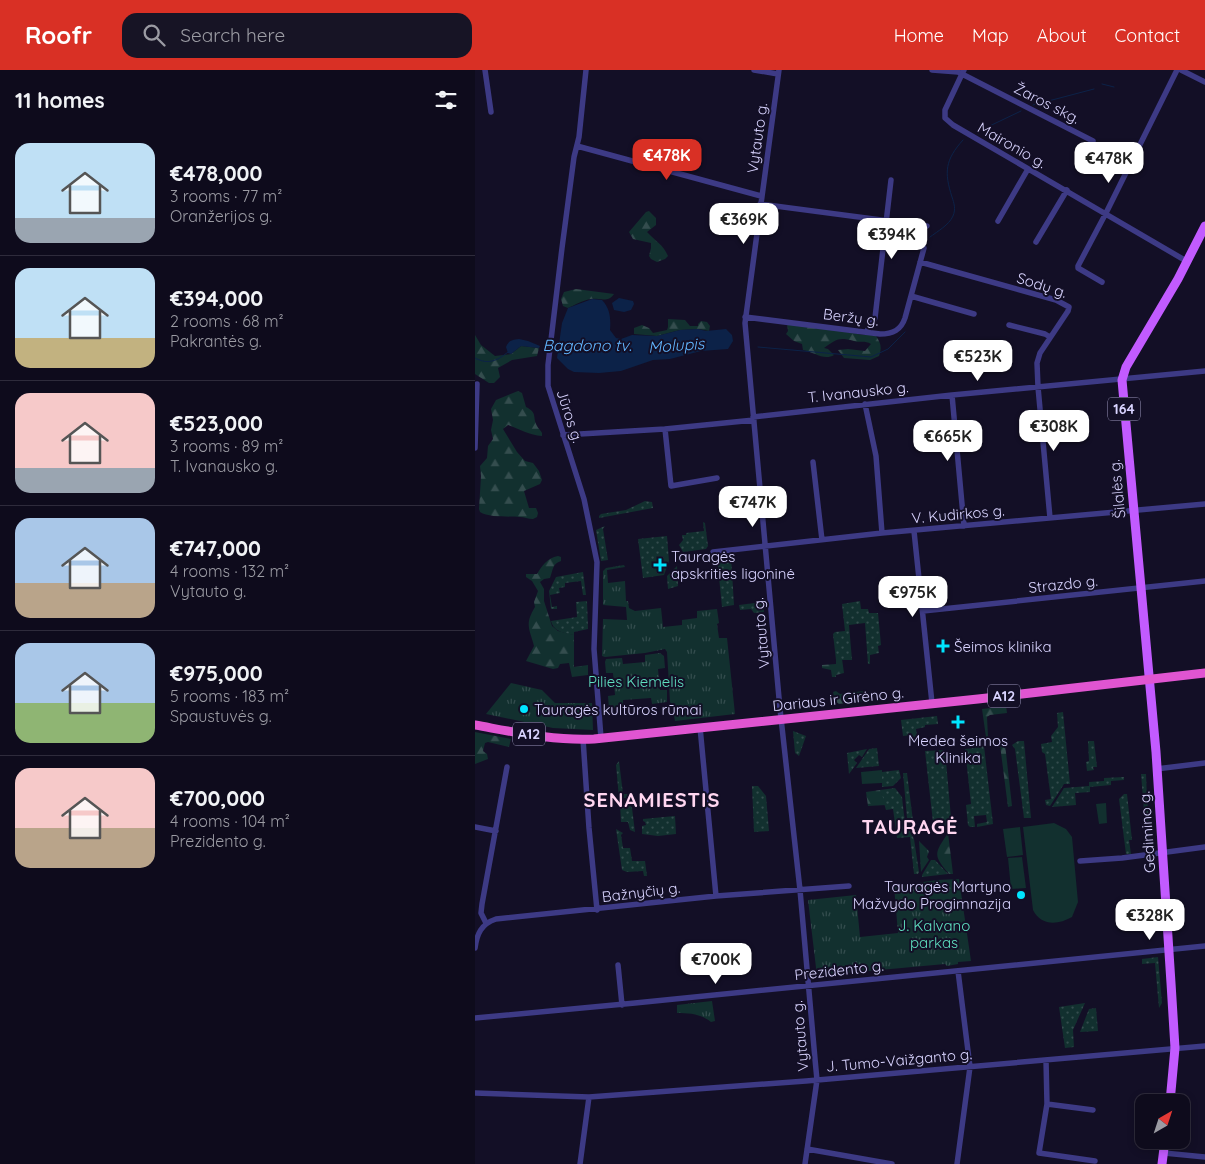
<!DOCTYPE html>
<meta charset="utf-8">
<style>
:root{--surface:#0e0b1c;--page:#171425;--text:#f1f3f6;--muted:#9b9ba3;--line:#2e2b3b;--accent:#d93025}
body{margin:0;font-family:Quicksand,sans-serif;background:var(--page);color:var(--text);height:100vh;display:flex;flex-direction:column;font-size:19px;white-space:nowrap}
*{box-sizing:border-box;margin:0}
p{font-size:16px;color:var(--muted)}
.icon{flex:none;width:28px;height:28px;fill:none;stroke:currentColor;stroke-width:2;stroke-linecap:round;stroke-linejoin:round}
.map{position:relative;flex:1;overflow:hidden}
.side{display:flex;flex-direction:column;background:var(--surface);width:475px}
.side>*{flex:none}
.needle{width:32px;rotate:39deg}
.tools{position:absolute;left:660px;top:1024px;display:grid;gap:10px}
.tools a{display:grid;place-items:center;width:55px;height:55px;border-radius:10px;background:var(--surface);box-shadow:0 2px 8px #0003,0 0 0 1px var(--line);font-size:25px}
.price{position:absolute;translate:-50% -42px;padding:0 11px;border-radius:10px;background:#fff;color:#222;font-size:16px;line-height:32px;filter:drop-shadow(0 1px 2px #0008)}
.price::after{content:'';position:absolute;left:50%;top:30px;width:15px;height:11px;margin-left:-8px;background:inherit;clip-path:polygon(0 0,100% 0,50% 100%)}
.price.active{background:var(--accent);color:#fff}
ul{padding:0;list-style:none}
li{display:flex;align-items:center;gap:15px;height:125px;padding:0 15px}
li+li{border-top:1px solid var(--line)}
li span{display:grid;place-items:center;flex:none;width:140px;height:100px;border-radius:15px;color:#555}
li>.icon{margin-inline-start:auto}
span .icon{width:60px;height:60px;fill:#fffc;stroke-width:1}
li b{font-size:21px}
h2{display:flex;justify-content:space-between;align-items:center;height:60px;padding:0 15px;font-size:21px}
header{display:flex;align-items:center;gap:30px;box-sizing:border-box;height:70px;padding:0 25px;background:var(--accent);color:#fff}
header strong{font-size:24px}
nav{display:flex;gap:28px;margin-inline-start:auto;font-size:18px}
.search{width:350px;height:45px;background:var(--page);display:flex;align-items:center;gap:12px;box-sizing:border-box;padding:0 18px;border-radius:15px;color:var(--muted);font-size:19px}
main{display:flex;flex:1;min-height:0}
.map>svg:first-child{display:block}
</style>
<header>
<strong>Roofr</strong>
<div class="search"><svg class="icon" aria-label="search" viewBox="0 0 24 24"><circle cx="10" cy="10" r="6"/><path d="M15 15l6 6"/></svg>Search here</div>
<nav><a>Home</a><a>Map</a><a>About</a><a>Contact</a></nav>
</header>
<main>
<section class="side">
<h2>11 homes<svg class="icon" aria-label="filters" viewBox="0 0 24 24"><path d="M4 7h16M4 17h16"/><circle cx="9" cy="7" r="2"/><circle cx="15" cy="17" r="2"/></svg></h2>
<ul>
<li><span style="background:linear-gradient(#bfe0f5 75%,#9aa5b1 0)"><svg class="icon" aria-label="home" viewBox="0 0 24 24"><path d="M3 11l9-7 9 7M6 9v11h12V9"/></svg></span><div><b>€478,000</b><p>3 rooms · 77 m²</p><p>Oranžerijos g.</p></div></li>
<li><span style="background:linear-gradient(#bfe0f5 70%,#c2b280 0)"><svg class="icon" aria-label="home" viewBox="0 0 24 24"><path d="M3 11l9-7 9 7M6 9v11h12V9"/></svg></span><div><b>€394,000</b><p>2 rooms · 68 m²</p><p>Pakrantės g.</p></div></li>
<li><span style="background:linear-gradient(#f6c9c9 75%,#9aa5b1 0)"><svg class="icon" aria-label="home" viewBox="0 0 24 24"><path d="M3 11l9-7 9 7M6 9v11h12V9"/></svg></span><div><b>€523,000</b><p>3 rooms · 89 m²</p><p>T. Ivanausko g.</p></div></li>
<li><span style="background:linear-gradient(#a9c7e8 65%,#b9a48a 0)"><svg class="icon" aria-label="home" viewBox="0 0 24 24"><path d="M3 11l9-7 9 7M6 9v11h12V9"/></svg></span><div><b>€747,000</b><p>4 rooms · 132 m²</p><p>Vytauto g.</p></div></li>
<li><span style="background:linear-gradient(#a9c7e8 60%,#8fb573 0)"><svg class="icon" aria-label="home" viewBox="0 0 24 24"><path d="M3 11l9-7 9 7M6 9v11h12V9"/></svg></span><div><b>€975,000</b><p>5 rooms · 183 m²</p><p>Spaustuvės g.</p></div></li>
<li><span style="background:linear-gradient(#f6c9c9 60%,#b9a48a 0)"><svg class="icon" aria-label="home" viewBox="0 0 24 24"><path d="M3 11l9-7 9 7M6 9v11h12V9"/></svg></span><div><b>€700,000</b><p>4 rooms · 104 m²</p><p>Prezidento g.</p></div></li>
</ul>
</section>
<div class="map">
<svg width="730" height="1094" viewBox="0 0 730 1094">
<defs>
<pattern id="grass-dots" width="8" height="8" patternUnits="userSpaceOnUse" patternTransform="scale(1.25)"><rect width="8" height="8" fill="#12302f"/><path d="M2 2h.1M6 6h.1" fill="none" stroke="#344d4e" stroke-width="1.8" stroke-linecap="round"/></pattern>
<pattern id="forest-firs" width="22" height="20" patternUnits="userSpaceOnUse" patternTransform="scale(1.25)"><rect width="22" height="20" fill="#12302f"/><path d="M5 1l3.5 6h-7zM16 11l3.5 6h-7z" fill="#344d4e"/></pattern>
<pattern id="park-tufts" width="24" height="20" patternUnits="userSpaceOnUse" patternTransform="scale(1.25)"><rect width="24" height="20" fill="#12302f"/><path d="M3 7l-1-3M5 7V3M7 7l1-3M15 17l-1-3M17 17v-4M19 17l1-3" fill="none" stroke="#344d4e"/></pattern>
</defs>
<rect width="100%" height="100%" fill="#130f26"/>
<path fill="url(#grass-dots)" d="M170,431L177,432L178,438L124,448V446L126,444L151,440Z
M228,452L230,453L233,476L231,479L208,482L204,475L208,470L207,465H211V463L229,461Z
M130,456L128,459L133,490L126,491L121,460Z
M192,466L194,491L189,505L168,508L163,469Z
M256,486L259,535L247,537L242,487Z
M202,496L203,516L193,519L192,506Z
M108,502L111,525H108L106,511L90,513V517L84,518L85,523L75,525L77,537L82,536V539H76L74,521L81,507Z
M112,531L113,559L99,562V565C89,563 79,562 76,551L102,547L101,532Z
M385,531L386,539H393L394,543H403L406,575L403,576L404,583L395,585V594H393L390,553L374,555L377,590H361L358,564L360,562L370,561L367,534Z
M288,532L289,542L279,543L276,539L265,540L264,535Z
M588,642L595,714H589L575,736L571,735L570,730L576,729L570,684L567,682L566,674L577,672L576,666L583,657L582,643Z
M462,646L463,654L450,655V657L441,659L443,673L441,674L440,668L436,665L428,666L426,650Z
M318,661L331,666L324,686L320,683Z
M543,671H549L556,748H549L540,679L537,675Z
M613,671H619L622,697H618L619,700L612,701L611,692L614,691Z
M500,676H509L518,754L502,757V754L512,752L511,745L499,746L500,757H495L493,755L491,735L496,734L490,679L500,678Z
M402,678L404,696L381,698L394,679Z
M392,679L387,687L384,685L379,690L382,693L374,704L372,683Z
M470,680L477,759L459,761L450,681Z
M144,691L148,724H153L154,734L157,738L160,762L155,760L153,752H146L145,734L151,733V728H144L141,695Z
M424,700L426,708L418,716L407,717V702Z
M428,703H432L439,759L434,753L432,748Z
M666,704H671L672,729L677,777H672Z
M649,707V710L636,711V715L615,717V722L600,723L601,735L577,737L589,718L614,716V712L629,711V708Z
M277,716H283L291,726L294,761L279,762Z
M420,718L427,727L429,745L431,754L439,769L444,802L443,804H439L435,767L422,768L418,739L411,740L405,720Z
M649,724H652L657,770H654L656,784H651L644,729Z
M200,746L201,764L183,766L167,764V756L171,755L170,752L168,751V749Z
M141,759L148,763L146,765L148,778H155L157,791H170L172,806H169L168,801L152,802L147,800Z
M456,790H460L473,804L447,807V805Z
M683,887L687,933L684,938L680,893L667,894V889Z
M610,933L598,960L599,977L590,978L584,937Z
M621,938L623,961L605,962L614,939Z"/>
<path fill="url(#forest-firs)" d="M174,141L181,148V155L172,162C180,171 188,174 193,186L190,189L182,192L176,189L174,186L176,178V173L158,169L154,162L171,142Z
M101,219L139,224C133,233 125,228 116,229C108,230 100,235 93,238L88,236L86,229L89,222Z
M193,249L210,250L215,256H223V254L226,251L232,252L235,256L234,261L223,259L205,260L182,266L159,264V258L167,255L174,258L178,263L192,260L193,257Z
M312,254L380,263C387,266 393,264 401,266C406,273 407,278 404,286L395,290L369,288L363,280L373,279L390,281L396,274C390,270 385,273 379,271C363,267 362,269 349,278L353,279L359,285C349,291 339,282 328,280L327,274L319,271L311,264L313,261Z
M0,265L6,275L20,286L36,284L46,276L64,278L62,286L37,290L23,298L25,307L19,313H14L0,304Z
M43,321L47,323L51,337C63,343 57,347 62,356C63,358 66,361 67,363V366C55,365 44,359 33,355L28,359L42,382L50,391L58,393L64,401L67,410L65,414L49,421L54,438H61L63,443L62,447L58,449C53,449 49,447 45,447C35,446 14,448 5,442L4,439L6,406L5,396L12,388L13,376L18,369L16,360L18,350L16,339L21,330Z
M83,486L86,487V491C77,494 78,500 75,508L69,509L65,512L69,519V531L77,556L83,561L99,565V597L113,595V605L97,607L94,593L85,594L83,598L78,599L51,591L59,576C55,559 49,555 60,537L59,532L63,521L57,511L51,507V504H62C67,496 72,488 83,486Z
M367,589L369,603L361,605V607H357L356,600L347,598V595L361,594V590Z
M361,621L365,624L389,621L391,631L364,634L360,631L358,622Z
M531,636L532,643L515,645L512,647L513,667H511L507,639Z
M0,662L36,669L34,677L13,672L10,673L8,681L12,684L13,689L0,694Z
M530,674L537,736L533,737L525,675Z
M405,720L411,735L393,736L391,722Z
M473,763L478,804H474C458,785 459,784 473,763Z"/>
<path fill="url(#park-tufts)" d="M149,495L150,497L132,500L133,513L150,511L151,531H153L154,538L160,541L186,538L188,557L207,555V550L222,548V541L242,539L244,553L242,554L244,568H252L260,644L200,651L197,635L195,632L192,582L190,579L170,583L130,587L127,586L128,549L152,550L151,537L128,535V501L131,498Z
M185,583L189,586L190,598L183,599L185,620H192V632L177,634L176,628L148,630V636L134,639L133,626L140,625L138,603H131L130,592L131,589L147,588L148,594L170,592V585Z
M36,613L67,620L80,633H117L118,660L78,658L11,644Z
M444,771L454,781L452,787L454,790L446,802Z
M484,809L496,891L483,892V894L472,896L470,894L350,905L351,908L346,909L342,906L333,830L381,825L385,867L423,863L419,816L441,813L439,822H464L462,810Z
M237,931L240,951L236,952C226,944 215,943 202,943V935Z"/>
<path fill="#12302f" d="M407,700V713L387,714L386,702Z
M631,733L632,753L624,754L621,734Z
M579,753L591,759L597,767L603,832L597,847C583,855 566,856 558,840L548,757Z
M545,757L548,785L532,787L528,759Z
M547,787L551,818L536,819L533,788Z
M462,810L464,822L457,831L451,833L439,822L441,813Z"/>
<path fill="#0c2248" d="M144,228L158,231L159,234L156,240L149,242L139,240L137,233Z
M117,229L127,230C135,238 136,249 135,260L141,268L146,269L157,265L182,266L205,260L223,259L231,261L251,259L257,265L258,271L253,279L226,281L195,289L178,290L146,301L124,303L99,302L93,299L82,288L87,253L93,238Z
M44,269L53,271L65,276L64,278L46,276L36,284L33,283L31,277C34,270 37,270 44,269Z"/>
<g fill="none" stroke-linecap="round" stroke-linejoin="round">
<path stroke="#0c2248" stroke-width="1" d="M627,14L639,17
M558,35L619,19
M502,62L546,41
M455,167C463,161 474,155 478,146C481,139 479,133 477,127C469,102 470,90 488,70
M283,277L396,287L413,279L430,262
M0,288C13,295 22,291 33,282"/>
<path stroke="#3d3a85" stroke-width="5.5" d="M10,0L16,42
M111,0L104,67L99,87L87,178L73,295V316L109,429L122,492L119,579L126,668
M279,0L303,4
M304,0L270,253L305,639L325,820L340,989L342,1010L330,1094
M457,0L483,2L487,4L489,0
M706,0L730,12
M618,71L487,4L470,40V48L478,55L713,192
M102,76L286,126
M285,134L452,156
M523,151L553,99
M561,172L592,120
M445,192L581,230L594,237L593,241L565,283L562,293L563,317L575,448
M627,212L603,198V196L631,143L702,0
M436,226L499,244
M270,247L405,264C418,264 426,260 430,248L449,178L431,154
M534,255L570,264L575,267
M392,261L400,248L416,110
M477,325L489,456
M390,334L401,386L407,463
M278,347L477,325L730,301
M190,359L196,416L242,408
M88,365L190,359L279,350
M0,378L2,314
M338,392L347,470
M439,461L457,633
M238,482L407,463L730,434
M448,541L730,511
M225,657L241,826
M108,669L114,758L122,840
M681,699L730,693
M0,757L21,761
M605,791L647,788L730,777
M11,853L6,843L7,834L32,697
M0,878C2,864 6,854 21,849L241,826L374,816
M143,895L147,935
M0,948L160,933L730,876
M571,990L572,1034L564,1083L620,1091
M0,1023L114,1027L331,1011L730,976
M572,1034L618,1040
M332,1079L417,1094
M689,1083L730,1087
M105,1094L114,1027
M482,1094L495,997L483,901"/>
<path stroke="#c25bff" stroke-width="9" d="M695,1032L700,978L696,913L681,682L647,310L651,297L703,209L730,156
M687,1094L690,1070"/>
<path stroke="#e055d1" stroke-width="9" d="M0,655C39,662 79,671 119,669L503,629L730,603"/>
</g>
<g fill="#00e5ff" stroke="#130f26" stroke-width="2">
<path d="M182.5 487.5h5v5h5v5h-5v5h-5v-5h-5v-5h5z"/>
<path d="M465.5 568.5h5v5h5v5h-5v5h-5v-5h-5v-5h5z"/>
<circle cx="49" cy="639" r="5"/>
<path d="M480.5 644.5h5v5h5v5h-5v5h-5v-5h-5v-5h5z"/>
<circle cx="546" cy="825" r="5"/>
</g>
<g text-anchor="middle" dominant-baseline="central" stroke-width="4" stroke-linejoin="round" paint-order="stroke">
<g fill="#130f26" stroke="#9e99be" stroke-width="1">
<rect x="633" y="327.5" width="32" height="23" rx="4"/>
<rect x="513" y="614.5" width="32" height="23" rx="4"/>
<rect x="38" y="652.5" width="32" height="23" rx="4"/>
</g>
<g font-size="14" font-weight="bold" fill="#d9d4ff">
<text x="649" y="339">164</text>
<text x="529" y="626">A12</text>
<text x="54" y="664">A12</text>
</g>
<g font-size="15" fill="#d9d4ff" stroke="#130f26">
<text transform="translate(572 33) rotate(27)">Žaros skg.</text>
<text transform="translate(282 68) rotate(-82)">Vytauto g.</text>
<text transform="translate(537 75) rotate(30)">Maironio g.</text>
<text transform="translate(567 215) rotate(18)">Sodų g.</text>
<text transform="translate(376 247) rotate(7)">Beržų g.</text>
<text transform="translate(383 322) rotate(-6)">T. Ivanausko g.</text>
<text transform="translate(95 346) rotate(72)">Jūros g.</text>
<text transform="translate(642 419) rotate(-96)">Šilalės g.</text>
<text transform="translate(483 444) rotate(-5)">V. Kudirkos g.</text>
<text transform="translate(588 514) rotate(-6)">Strazdo g.</text>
<text transform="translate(286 563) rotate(-95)">Vytauto g.</text>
<text transform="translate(363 629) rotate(-6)">Dariaus ir Girėno g.</text>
<text transform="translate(672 762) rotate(-94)">Gedimino g.</text>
<text transform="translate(166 822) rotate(-7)">Bažnyčių g.</text>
<text transform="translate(364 900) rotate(-6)">Prezidento g.</text>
<text transform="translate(325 966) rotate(-95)">Vytauto g.</text>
<text transform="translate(424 990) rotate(-5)">J. Tumo-Vaižganto g.</text>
</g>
<g font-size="15" fill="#d9d4ff" stroke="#130f26" text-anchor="start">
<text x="196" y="486">Tauragės<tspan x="196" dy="17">apskrities ligoninė</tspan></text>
<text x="479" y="576">Šeimos klinika</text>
<text x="59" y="639">Tauragės kultūros rūmai</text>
<text x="483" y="670" text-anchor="middle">Medea šeimos<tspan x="483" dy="17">Klinika</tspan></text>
<text x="536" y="816" text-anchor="end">Tauragės Martyno<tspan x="536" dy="17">Mažvydo Progimnazija</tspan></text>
</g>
<g font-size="15" fill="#5fe0c0" stroke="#130f26">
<text x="161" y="611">Pilies Kiemelis</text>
<text x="459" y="855">J. Kalvano<tspan x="459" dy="17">parkas</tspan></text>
</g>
<g font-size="16" font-style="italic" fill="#62b6ff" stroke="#130f26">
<text x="112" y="275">Bagdono tv.</text>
<text transform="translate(201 275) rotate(-4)">Molupis</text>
</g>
<g font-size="20" font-weight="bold" letter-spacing="1" fill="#ffd6f0" stroke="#130f26">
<text x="177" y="729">SENAMIESTIS</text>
<text x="435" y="756">TAURAGĖ</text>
</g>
</g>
</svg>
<div class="tools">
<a><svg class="needle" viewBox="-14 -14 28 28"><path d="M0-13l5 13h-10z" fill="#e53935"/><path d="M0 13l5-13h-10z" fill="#9b9ba3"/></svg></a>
</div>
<b class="price active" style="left:192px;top:111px">€478K</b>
<b class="price" style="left:634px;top:114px">€478K</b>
<b class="price" style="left:269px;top:175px">€369K</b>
<b class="price" style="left:417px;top:190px">€394K</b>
<b class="price" style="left:503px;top:312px">€523K</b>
<b class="price" style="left:579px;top:382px">€308K</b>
<b class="price" style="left:473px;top:392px">€665K</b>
<b class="price" style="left:278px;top:458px">€747K</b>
<b class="price" style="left:438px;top:548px">€975K</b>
<b class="price" style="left:675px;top:871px">€328K</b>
<b class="price" style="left:241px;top:915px">€700K</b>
</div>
</main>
